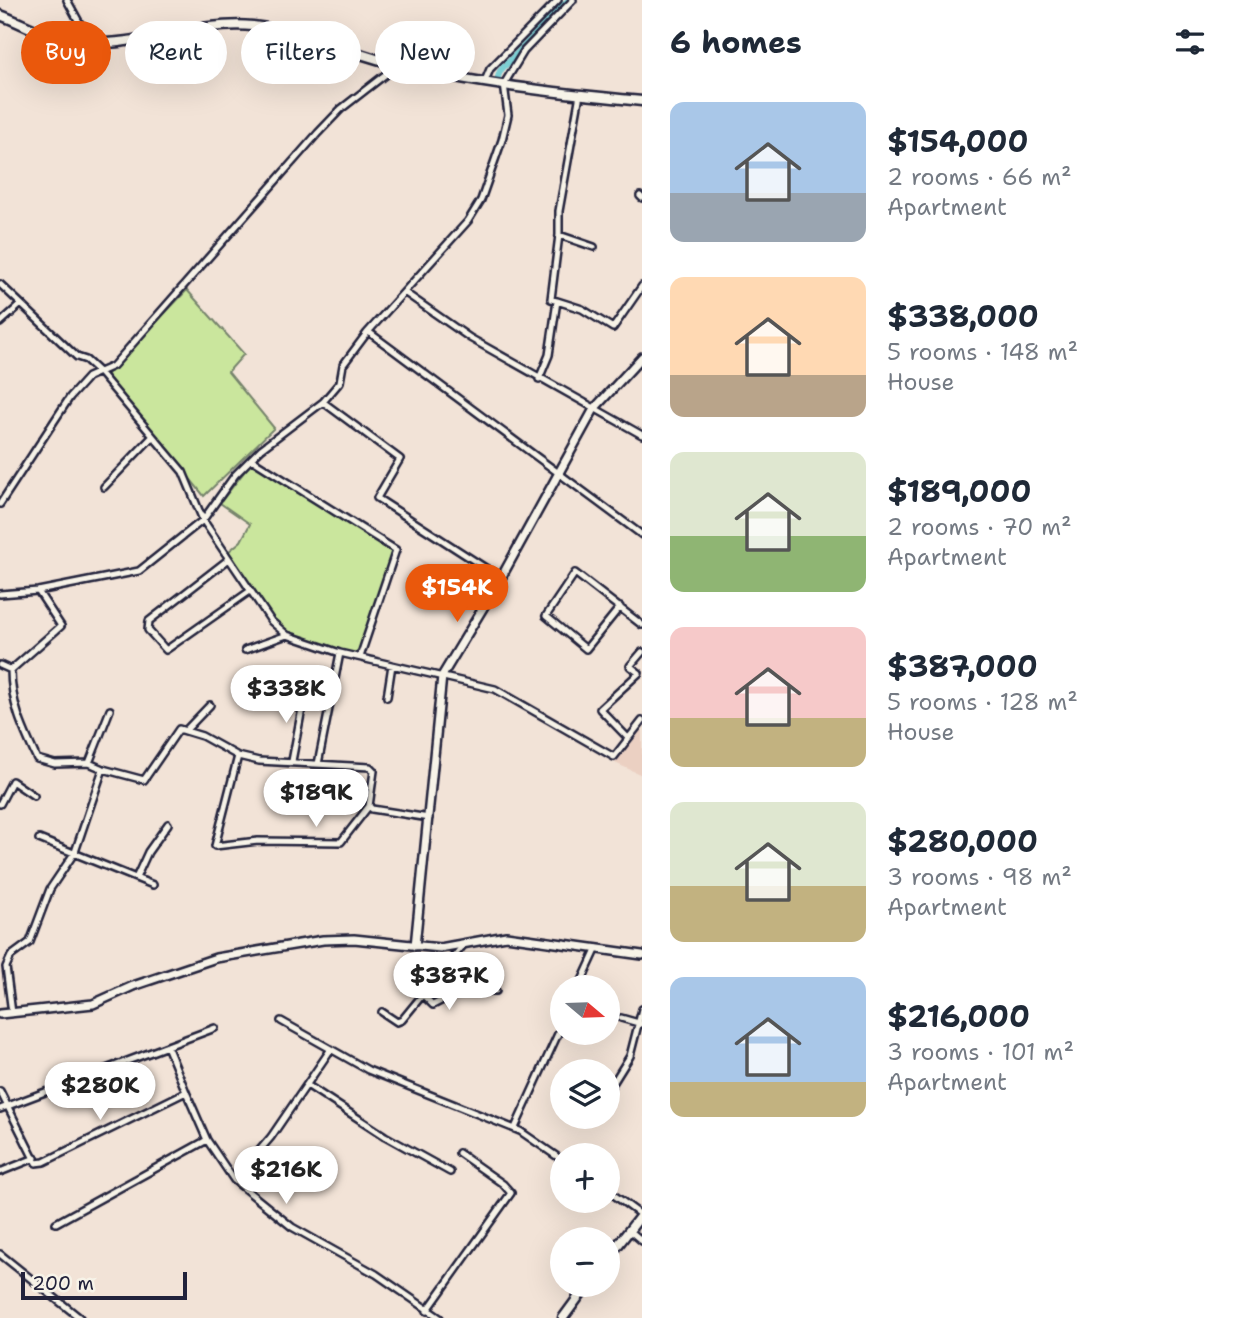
<!DOCTYPE html>
<meta charset="utf-8">
<style>
:root{--surface:#fff;--page:#f6f6f7;--text:#1f2937;--muted:#747a83;--accent:#ea580c}
body{margin:0;font-family:"Shantell Sans",sans-serif;background:var(--page);color:var(--text);height:100vh;display:flex;flex-direction:column;font-size:26px;white-space:nowrap}
*{box-sizing:border-box;margin:0}
p{font-size:23px;color:var(--muted)}
.icon{flex:none;width:38px;height:38px;fill:none;stroke:currentColor;stroke-width:2;stroke-linecap:round;stroke-linejoin:round}
.map{position:relative;flex:1;overflow:hidden}
.side{display:flex;flex-direction:column;background:var(--surface);width:595px}
.side>*{flex:none}
.hud{position:absolute;left:21px;top:21px;width:514px;height:63px;display:flex;gap:14px}
.needle{width:46px;rotate:109deg}
.buttons{position:absolute;left:550px;top:975px;display:grid;gap:14px}
.buttons a{display:grid;place-items:center;width:70px;height:70px;border-radius:50%;background:var(--surface);box-shadow:0 7px 28px #0002;font-size:35px}
.scale{position:absolute;left:21px;bottom:18px;width:166px;box-sizing:border-box;padding-left:7px;border:4px solid #22223b;border-top:0;font-size:19px;line-height:24px;white-space:nowrap;color:#22223b;-webkit-text-stroke:5px #f7f3e8;paint-order:stroke}
.price{position:absolute;translate:-50% -60px;padding:0 16px;border-radius:24px;background:#fff;color:#222;font-size:23px;line-height:46px;filter:drop-shadow(0 2px 4px #0008)}
.price::after{content:'';position:absolute;left:50%;top:42px;width:21px;height:16px;margin-left:-10px;background:inherit;clip-path:polygon(0 0,100% 0,50% 100%)}
.price.active{background:var(--accent);color:#fff}
ul{padding:0;list-style:none}
li{display:flex;align-items:center;gap:21px;height:175px;padding:0 28px}
li span{display:grid;place-items:center;flex:none;width:196px;height:140px;border-radius:14px;color:#555}
li>.icon{margin-inline-start:auto}
span .icon{width:84px;height:84px;fill:#fffc;stroke-width:1}
li b{font-size:30px}
h2{display:flex;justify-content:space-between;align-items:center;height:84px;padding:0 28px;font-size:30px}
.chip{padding:0 24px;border-radius:32px;background:var(--surface);box-shadow:0 7px 28px #0002;font-size:24px;line-height:63px}
.chip.active{background:var(--accent);color:#fff}
main{display:flex;flex:1;min-height:0}
.map>svg:first-child{display:block}
</style>
<main>
<div class="map">
<svg width="642" height="1318" viewBox="0 0 642 1318">
<rect width="100%" height="100%" fill="#f2e3d7"/>
<filter id="ink" filterUnits="userSpaceOnUse"><feTurbulence type="fractalNoise" baseFrequency=".0143" numOctaves="2"/><feDisplacementMap in="SourceGraphic" scale="14" xChannelSelector="R" yChannelSelector="G"/><feConvolveMatrix kernelMatrix="1 2 1 2 8 2 1 2 1" color-interpolation-filters="sRGB"/></filter>
<g filter="url(#ink)">
<path fill="#ebd0c2" d="M642,728V775L615,763Z"/>
<path fill="#cae69d" stroke="#76846c" stroke-width="2" d="M187,290L244,354L228,372L274,428L204,496L106,375Z
M252,462L393,549L358,654C335,648 306,644 286,630C261,614 244,577 228,552L241,541L250,524L220,503Z"/>
<g fill="none" stroke-linecap="round" stroke-linejoin="round">
<path stroke="#7dcfd4" stroke-width="6" d="M498,77L500,71L568,0"/>
<g stroke="#22223b" stroke-width="10">
<path id="minor" d="M67,0L90,42
M485,81L490,69L558,0
M640,196L642,198
M559,235V211L580,94
M0,284L77,357L86,360L99,372L183,472L203,520L271,621L287,635L340,653L495,689L614,757L642,721
M404,292L470,338L642,435
M557,301L582,309L613,328L642,286
M0,323L20,305
M370,333L642,535
M539,379L549,355L557,301L551,299L559,235L594,247
M323,402L400,459L377,498L501,578
M251,459L396,550L360,657
M104,487L152,437
M0,504L70,397L88,377L113,366L318,133L341,109L386,74L391,63
M229,559L149,621L148,630L166,650L250,591
M38,591L61,626L11,670C11,704 23,729 37,759L55,764L89,763
M0,594L38,591L139,571L203,520L235,475L261,449L323,402L340,382L343,365L367,333L468,221L481,200L502,140L508,115L504,84L524,51L573,0
M620,607L586,649L546,616L575,573L642,625
M245,650L287,635
M0,665L11,670
M387,697L392,665
M186,730L210,705
M628,738L600,709L639,673L630,666L642,652
M238,756L215,846L258,841L341,842L369,806
M292,761L305,693
M318,764L340,653
M103,769L89,763L110,710
M0,804L12,781L34,796
M39,839L153,885
M136,878L148,852L168,824
M579,987L597,948
M424,996L433,1005L462,990L496,991
M382,1012L397,1022L402,1020L465,943
M12,1013L6,967L11,956L30,942L50,889L75,852L103,769L144,780L179,729L202,736L238,756L259,761L370,767L374,771L369,806L372,809L429,818
M621,1018L642,1024
M281,1021L368,1070L520,1131L562,1160
M331,1049L271,1137L234,1180L292,1227L376,1274L440,1318
M307,1085L385,1136L450,1172
M0,1091L36,1163L44,1162L186,1092L167,1046
M186,1092L207,1140L234,1180
M607,1093L630,1056L642,1009
M0,1109L215,1028
M515,1128L562,1025
M0,1172L35,1158
M607,1190L641,1215
M56,1223L207,1140
M629,1230L642,1241
M0,1254L80,1318
M427,1311L511,1193L503,1184L459,1153"/>
</g>
<g stroke="#22223b" stroke-width="12">
<path id="tertiary" d="M415,946L442,676L501,578L594,409L642,357
M0,1014L93,1004L133,986L216,958L323,940L354,939L440,948L506,936L642,955"/>
</g>
<g stroke="#22223b" stroke-width="13">
<path id="secondary" d="M0,15C23,23 44,37 69,41C127,52 193,20 253,26C300,31 345,51 391,63C472,84 559,93 642,101
M607,1259L642,1214
M563,1318L588,1284"/>
</g>
<use href="#minor" stroke="#f7f3e8" stroke-width="5"/>
<use href="#tertiary" stroke="#f7f3e8" stroke-width="7"/>
<use href="#secondary" stroke="#f7f3e8" stroke-width="8"/>
</g>
</g>
</svg>
<div class="buttons">
<a><svg class="needle" viewBox="-14 -14 28 28"><path d="M0-13l5 13h-10z" fill="#e53935"/><path d="M0 13l5-13h-10z" fill="#747a83"/></svg></a>
<a><svg class="icon" aria-label="layers" viewBox="0 0 24 24"><path d="M12 4l9 5-9 5-9-5zM3 14l9 5 9-5"/></svg></a>
<a>+</a>
<a>−</a>
</div>
<div class="scale">200 m</div>
<b class="price active" style="left:457px;top:624px">$154K</b>
<b class="price" style="left:286px;top:725px">$338K</b>
<b class="price" style="left:316px;top:829px">$189K</b>
<b class="price" style="left:449px;top:1012px">$387K</b>
<b class="price" style="left:100px;top:1122px">$280K</b>
<b class="price" style="left:286px;top:1206px">$216K</b>
<div class="hud">
<a class="chip active">Buy</a>
<a class="chip">Rent</a>
<a class="chip">Filters</a>
<a class="chip">New</a>
</div>
</div>
<section class="side">
<h2>6 homes<svg class="icon" aria-label="filters" viewBox="0 0 24 24"><path d="M4 7h16M4 17h16"/><circle cx="9" cy="7" r="2"/><circle cx="15" cy="17" r="2"/></svg></h2>
<ul>
<li><span style="background:linear-gradient(#a9c7e8 65%,#9aa5b1 0)"><svg class="icon" aria-label="home" viewBox="0 0 24 24"><path d="M3 11l9-7 9 7M6 9v11h12V9"/></svg></span><div><b>$154,000</b><p>2 rooms · 66 m²</p><p>Apartment</p></div></li>
<li><span style="background:linear-gradient(#ffd9b3 70%,#b9a48a 0)"><svg class="icon" aria-label="home" viewBox="0 0 24 24"><path d="M3 11l9-7 9 7M6 9v11h12V9"/></svg></span><div><b>$338,000</b><p>5 rooms · 148 m²</p><p>House</p></div></li>
<li><span style="background:linear-gradient(#dfe7d0 60%,#8fb573 0)"><svg class="icon" aria-label="home" viewBox="0 0 24 24"><path d="M3 11l9-7 9 7M6 9v11h12V9"/></svg></span><div><b>$189,000</b><p>2 rooms · 70 m²</p><p>Apartment</p></div></li>
<li><span style="background:linear-gradient(#f6c9c9 65%,#c2b280 0)"><svg class="icon" aria-label="home" viewBox="0 0 24 24"><path d="M3 11l9-7 9 7M6 9v11h12V9"/></svg></span><div><b>$387,000</b><p>5 rooms · 128 m²</p><p>House</p></div></li>
<li><span style="background:linear-gradient(#dfe7d0 60%,#c2b280 0)"><svg class="icon" aria-label="home" viewBox="0 0 24 24"><path d="M3 11l9-7 9 7M6 9v11h12V9"/></svg></span><div><b>$280,000</b><p>3 rooms · 98 m²</p><p>Apartment</p></div></li>
<li><span style="background:linear-gradient(#a9c7e8 75%,#c2b280 0)"><svg class="icon" aria-label="home" viewBox="0 0 24 24"><path d="M3 11l9-7 9 7M6 9v11h12V9"/></svg></span><div><b>$216,000</b><p>3 rooms · 101 m²</p><p>Apartment</p></div></li>
</ul>
</section>
</main>
